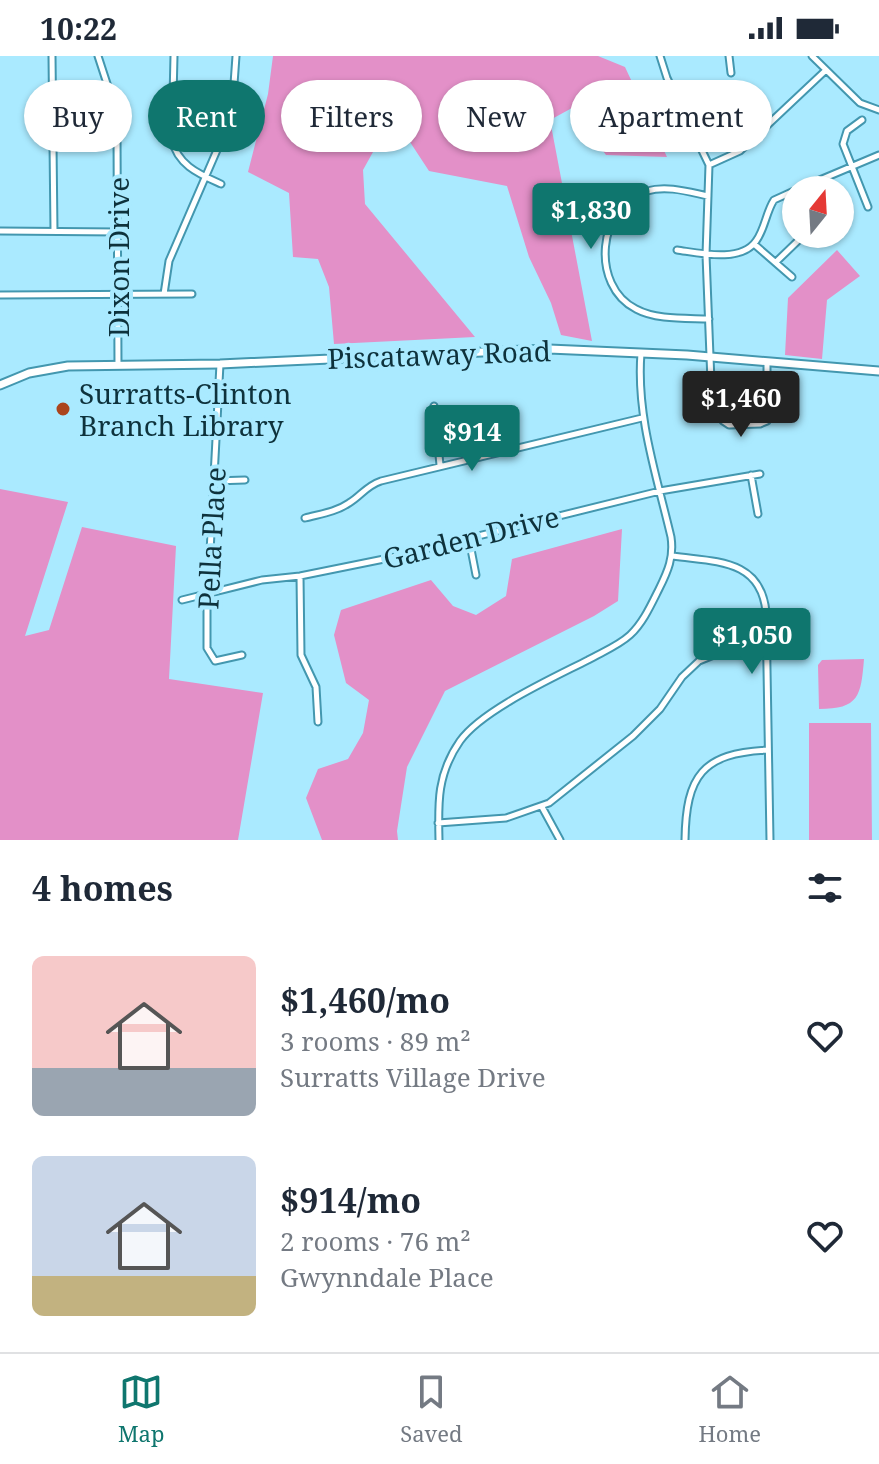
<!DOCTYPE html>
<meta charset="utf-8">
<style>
:root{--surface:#fff;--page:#f6f6f7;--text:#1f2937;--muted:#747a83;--line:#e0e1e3;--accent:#0f766e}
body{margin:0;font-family:"Noto Serif",serif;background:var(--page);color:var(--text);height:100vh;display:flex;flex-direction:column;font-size:30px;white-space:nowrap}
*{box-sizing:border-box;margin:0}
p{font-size:26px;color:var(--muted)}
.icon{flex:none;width:44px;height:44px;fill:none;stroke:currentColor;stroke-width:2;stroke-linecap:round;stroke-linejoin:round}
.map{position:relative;height:784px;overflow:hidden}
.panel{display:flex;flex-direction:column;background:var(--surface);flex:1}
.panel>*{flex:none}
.top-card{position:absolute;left:24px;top:24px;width:832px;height:72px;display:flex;gap:16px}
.needle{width:52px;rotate:18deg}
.buttons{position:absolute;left:782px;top:120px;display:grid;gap:16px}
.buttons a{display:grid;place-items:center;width:72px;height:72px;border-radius:50%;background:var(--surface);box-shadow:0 2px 6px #0004;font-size:40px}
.price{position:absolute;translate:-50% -68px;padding:0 18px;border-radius:8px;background:var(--accent);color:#fff;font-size:26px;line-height:52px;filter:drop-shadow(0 2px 4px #0008)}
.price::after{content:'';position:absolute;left:50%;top:48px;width:24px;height:18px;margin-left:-12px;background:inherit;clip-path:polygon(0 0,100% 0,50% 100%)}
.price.active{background:#222;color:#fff}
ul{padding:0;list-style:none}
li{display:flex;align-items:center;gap:24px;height:200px;padding:0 32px}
li span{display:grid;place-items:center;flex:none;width:224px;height:160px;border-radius:12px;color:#555}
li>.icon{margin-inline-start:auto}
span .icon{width:96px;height:96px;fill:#fffc;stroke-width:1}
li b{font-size:34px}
h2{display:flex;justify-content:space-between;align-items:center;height:96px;padding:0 32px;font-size:34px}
.chip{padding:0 28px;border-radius:36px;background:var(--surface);box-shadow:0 2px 6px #0004;font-size:28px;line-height:72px}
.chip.active{background:var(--accent);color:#fff}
.status{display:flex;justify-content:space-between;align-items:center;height:56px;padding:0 40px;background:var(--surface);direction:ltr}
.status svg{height:22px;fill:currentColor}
.menu{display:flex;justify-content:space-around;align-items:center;height:112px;border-top:2px solid var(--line);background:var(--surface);font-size:22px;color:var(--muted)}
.menu a{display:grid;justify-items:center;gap:4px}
.menu .active{color:var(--accent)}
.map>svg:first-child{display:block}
</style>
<div class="status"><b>10:22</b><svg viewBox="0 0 49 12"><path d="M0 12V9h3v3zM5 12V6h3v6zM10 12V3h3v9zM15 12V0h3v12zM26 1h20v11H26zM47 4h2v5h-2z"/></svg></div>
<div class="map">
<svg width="879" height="784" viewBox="0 0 879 784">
<rect width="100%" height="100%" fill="#aaeaff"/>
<path fill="#e390c8" d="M273,0H598L625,11L667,101L606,99L572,52L550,64L592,285L561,279L551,247L529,201L507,130L429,115L410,86L383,78L363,114L365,148L475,281L334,288L329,231L318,203L293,201L289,137L248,116L268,38Z
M837,194L860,220L827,244L822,303L785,299L788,242Z
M0,433L68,446L25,580L49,574L82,471L176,490L169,623L263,637L238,784H0Z
M622,473L618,545L594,560L445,635L407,711L397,775L398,784H322L306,742L318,713L348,703L363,677L369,644L346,627L334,579L341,554L431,524L453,550L476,559L506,540L512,503Z
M864,603C861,640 859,653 819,653L818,609L822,604Z
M809,667H871L872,784H809Z"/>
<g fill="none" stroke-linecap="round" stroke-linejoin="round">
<g stroke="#4397af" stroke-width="9">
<path id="minor" d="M52,0L54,175
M98,0L113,46L117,77L118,309
M174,0L172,83C177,109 199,118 221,128
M660,0L667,22L709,109L706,199L712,351L723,365L729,369L760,368L767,365V306
M729,0L731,17
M812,0L860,47L879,54
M862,64L847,75L843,88L868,151
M709,109L740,95L826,14
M796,134L879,99
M708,140C689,136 667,129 647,135C597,149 590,230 636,253C656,264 686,262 709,263
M0,175L118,176
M754,188L792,221
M677,194C699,197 741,207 756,185C765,173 766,156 774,144L796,134
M776,206L805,178
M164,238L169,205L227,71L233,42L236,0
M0,239L192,238
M220,308L207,552V592L215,605L242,599
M434,350L440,409
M217,376H252
M751,419L758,458
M214,425L245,424
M305,462C320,458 336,456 349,447C361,440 366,430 381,425L642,362
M469,483L476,519
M673,500C713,506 761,502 766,556L770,784
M300,520L301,599L316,631L318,666
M182,544L262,524L300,520L389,502L660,435L760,418
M542,751L560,784
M438,767L506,762L549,747L633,680L660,653L682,621L699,605L731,592L766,590
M439,784C438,747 437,718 460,685C482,654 553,622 588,604C602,596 618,590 630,579C643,567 651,549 659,533C668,515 674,501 671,481C657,421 636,360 641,297
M685,784C686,720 702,697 768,694"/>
</g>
<g stroke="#4397af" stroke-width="11">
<path id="major" d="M0,329L29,317L68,310L220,308L549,293L687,299L879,315"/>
</g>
<use href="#minor" stroke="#fff" stroke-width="5"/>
<use href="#major" stroke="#fff" stroke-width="7"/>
</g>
<circle fill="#ab451d" stroke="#aaeaff" stroke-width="3" cx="63" cy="353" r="8"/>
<g text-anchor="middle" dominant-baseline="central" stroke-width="8" stroke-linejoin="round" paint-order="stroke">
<g font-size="28" fill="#0e323c" stroke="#aaeaff">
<text transform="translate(118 201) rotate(-90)">Dixon Drive</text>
<text transform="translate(439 298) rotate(-2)">Piscataway Road</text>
<text transform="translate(471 481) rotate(-14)">Garden Drive</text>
<text transform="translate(211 482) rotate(-87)">Pella Place</text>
</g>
<g font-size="28" fill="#0e323c" stroke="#aaeaff" text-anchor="start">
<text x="79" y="337">Surratts-Clinton<tspan x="79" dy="32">Branch Library</tspan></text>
</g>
</g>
</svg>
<div class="buttons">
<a><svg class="needle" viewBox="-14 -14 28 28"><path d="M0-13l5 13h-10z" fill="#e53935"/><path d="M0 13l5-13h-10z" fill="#747a83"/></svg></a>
</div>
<b class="price" style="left:591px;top:195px">$1,830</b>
<b class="price active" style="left:741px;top:383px">$1,460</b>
<b class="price" style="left:472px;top:417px">$914</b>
<b class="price" style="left:752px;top:620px">$1,050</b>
<div class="top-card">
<a class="chip">Buy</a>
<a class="chip active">Rent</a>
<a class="chip">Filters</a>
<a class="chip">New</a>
<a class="chip">Apartment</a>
</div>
</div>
<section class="panel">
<h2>4 homes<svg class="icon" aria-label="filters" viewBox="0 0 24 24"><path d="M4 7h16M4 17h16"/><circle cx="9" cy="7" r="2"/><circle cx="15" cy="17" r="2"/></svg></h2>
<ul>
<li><span style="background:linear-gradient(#f6c9c9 70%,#9aa5b1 0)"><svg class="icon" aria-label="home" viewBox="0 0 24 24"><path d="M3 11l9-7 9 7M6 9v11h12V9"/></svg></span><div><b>$1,460/mo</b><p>3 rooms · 89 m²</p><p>Surratts Village Drive</p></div><svg class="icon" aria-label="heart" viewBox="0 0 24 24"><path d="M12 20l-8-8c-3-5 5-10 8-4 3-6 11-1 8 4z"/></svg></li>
<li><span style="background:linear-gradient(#c9d6e8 75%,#c2b280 0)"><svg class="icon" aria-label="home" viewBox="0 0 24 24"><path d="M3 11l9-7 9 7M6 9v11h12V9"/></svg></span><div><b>$914/mo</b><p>2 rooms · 76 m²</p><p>Gwynndale Place</p></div><svg class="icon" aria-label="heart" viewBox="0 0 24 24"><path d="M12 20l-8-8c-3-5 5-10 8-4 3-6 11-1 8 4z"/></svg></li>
</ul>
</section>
<nav class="menu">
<a class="active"><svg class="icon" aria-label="map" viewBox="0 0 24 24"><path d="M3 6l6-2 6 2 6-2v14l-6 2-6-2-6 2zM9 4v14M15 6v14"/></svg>Map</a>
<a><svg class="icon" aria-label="saved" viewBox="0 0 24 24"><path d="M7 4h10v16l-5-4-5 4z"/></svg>Saved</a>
<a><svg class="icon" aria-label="home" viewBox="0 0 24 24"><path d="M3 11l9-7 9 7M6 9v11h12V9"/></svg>Home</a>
</nav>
